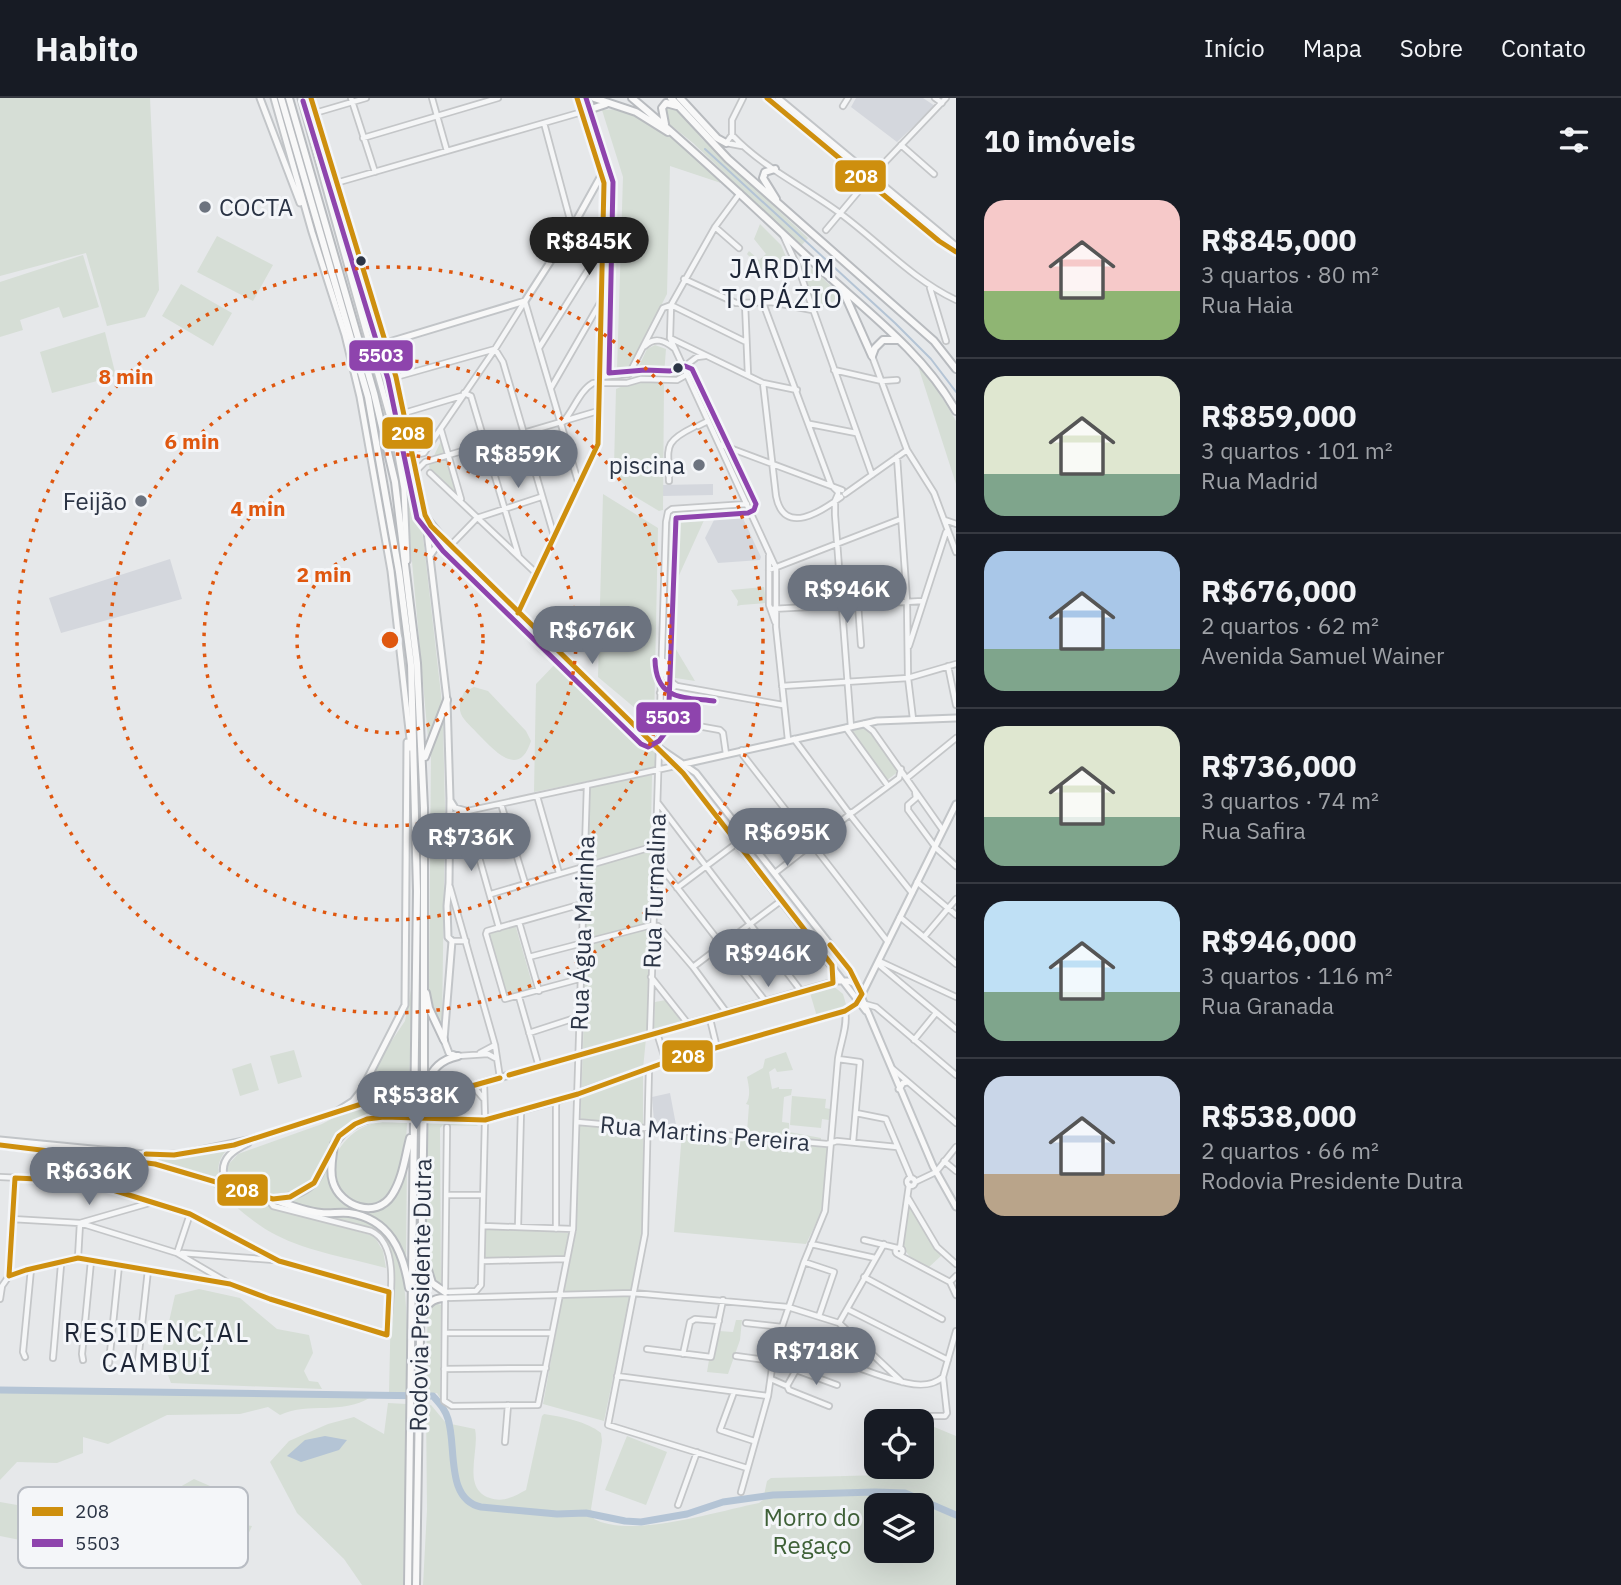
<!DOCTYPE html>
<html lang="pt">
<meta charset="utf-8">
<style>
:root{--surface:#171b24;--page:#20242c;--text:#f1f3f6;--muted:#9ea1a6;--line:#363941;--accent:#6c737f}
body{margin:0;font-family:"IBM Plex Sans",sans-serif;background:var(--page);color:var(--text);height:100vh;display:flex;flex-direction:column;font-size:26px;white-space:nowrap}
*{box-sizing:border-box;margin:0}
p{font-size:23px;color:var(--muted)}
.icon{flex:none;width:38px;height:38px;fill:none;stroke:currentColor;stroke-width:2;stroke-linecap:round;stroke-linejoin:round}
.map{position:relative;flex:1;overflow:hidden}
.sheet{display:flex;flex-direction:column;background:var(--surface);width:665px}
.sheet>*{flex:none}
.buttons{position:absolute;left:864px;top:1311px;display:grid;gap:14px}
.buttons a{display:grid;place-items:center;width:70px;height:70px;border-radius:14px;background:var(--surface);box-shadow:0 7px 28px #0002;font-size:35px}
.price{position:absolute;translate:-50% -60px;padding:0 16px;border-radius:24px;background:var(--accent);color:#fff;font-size:23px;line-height:46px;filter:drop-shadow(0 2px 4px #0008)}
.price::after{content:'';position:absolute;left:50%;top:42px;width:21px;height:16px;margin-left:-10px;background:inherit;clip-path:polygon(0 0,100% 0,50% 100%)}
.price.active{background:#222;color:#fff}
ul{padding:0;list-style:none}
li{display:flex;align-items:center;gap:21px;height:175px;padding:0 28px}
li+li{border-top:2px solid var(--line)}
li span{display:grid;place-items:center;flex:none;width:196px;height:140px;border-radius:21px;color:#555}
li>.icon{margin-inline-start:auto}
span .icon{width:84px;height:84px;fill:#fffc;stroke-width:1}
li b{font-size:30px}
h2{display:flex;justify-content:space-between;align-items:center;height:84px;padding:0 28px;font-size:30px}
header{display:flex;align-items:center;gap:42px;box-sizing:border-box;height:98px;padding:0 35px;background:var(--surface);border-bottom:2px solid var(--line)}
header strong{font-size:33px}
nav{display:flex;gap:38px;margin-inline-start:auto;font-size:24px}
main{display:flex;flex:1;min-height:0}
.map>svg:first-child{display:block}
</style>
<header>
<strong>Habito</strong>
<nav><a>Início</a><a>Mapa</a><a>Sobre</a><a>Contato</a></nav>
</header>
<main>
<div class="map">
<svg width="956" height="1487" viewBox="0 0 956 1487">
<rect width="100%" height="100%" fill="#e6e8ea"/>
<path fill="#d4d7dd" d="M856,0H923L935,8L897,44L851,9Z
M713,386V397L662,398V387Z
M722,413L740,414L761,459L760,462L718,465L705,440L718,414Z
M170,461L182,501L61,535L49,500Z
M670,995L676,1027L657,1026L654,1023L652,999Z"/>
<path fill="#d6ded6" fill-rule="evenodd" d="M0,0H150L159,192L145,219L107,228L86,155L0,178Z
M305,0H308L387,265L423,439L442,605L441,614L428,640L406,397L398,338L376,248Z
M666,7L677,11L702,41L808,140L801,148L693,45L668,25L663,11Z
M620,11C660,24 691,56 721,85L670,68L667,196L627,275H619L617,272L623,79L602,12Z
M760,126L781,147L789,166L766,176L747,156L749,153L759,162L766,156L754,141Z
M217,138L273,167L253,203L197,174Z
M83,157L99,209L63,220L59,209L20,222L23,232L0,239V184Z
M802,162L838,194L834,203L815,214L802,176Z
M181,186L232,215L213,248L162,218Z
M105,234L116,278L52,295L40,254Z
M655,247L666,251L664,277L644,278L638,270L647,251Z
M918,268L931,281L956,323V386Z
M664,284L663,412L659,413L634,398L620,382L614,368L616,291C629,284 649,285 664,284Z
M442,341L457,397L430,372L429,368Z
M603,396L658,430L654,626L598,579Z
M676,414L704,416L705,420L671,495L668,493L671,420Z
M764,489L766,505L741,507L737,508L738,503L731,492Z
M669,542L671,543L695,583L669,579Z
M559,562L655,655V670L534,694L536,586Z
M474,589L488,593L526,633L531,643C519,681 495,653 479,637C473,630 464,623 461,616C458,608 461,601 464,594Z
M443,625L445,710L442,927L431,904L429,893L431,654V646Z
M869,629L899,673L886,683L849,632Z
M652,677L647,930L643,971V1136L604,1323L543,1306L576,1126L583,951L589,689Z
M515,826L534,892L504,901L487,835Z
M412,887L409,994L360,1002L380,960L405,923Z
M832,887L843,896L847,910L818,922L810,895Z
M666,902L683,925L656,932L654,930L655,904Z
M294,952L302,979L278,986L270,958Z
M786,954L793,972L777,974L775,970L769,974L772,991L779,989V991H792L791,997L784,999L782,1024L789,1025V1034L821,1040V1042L747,1034L749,1007L746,1006C751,998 749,989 747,979L763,970L765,961Z
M251,965L259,992L240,998L232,971Z
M792,998L826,1001L825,1010L830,1011L829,1022L822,1021L821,1030L790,1027Z
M393,1002L409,1003V1015H377L349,1027L330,1050L315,1080L297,1093L275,1097L240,1088L230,1082L226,1073L228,1067L238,1056L322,1026L352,1010Z
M381,1024L407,1025C406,1055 401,1099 368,1108C361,1106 352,1105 347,1101C313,1073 346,1027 381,1024Z
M427,1025L476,1026L478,1028L443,1027L440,1030L441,1185L439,1187C419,1175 427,1052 427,1025Z
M682,1035L828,1050L821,1115L806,1146L674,1134Z
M229,1050C218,1060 216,1071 221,1084L147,1060L191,1058Z
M407,1060L406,1162C396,1129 376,1114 340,1111C329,1110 317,1112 307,1110C299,1108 292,1105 285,1103L309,1093L327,1070C328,1079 328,1088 334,1096C344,1110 374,1123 387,1106C396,1094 401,1074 407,1060Z
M211,1087L277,1108L317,1117L330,1126L374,1138L383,1153L386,1170C350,1160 309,1154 276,1137C252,1125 231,1104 211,1087Z
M908,1105L935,1150L942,1157L929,1169L912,1161L902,1149Z
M329,1118C349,1120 371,1120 386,1134C412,1159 407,1259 406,1295L389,1294L392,1161L388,1147L382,1138L377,1134Z
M485,1130L570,1135L565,1160H485Z
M199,1191L240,1200L277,1231L309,1237L313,1255L304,1273L309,1283L318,1284L322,1291L171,1285L161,1259L175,1197Z
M436,1205L441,1207L440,1300L437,1295L424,1297L428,1218L430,1211Z
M736,1222H742L740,1242L728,1276L707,1274L709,1262H712L719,1233L733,1234Z
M0,1292L371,1299C340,1318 310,1303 280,1317L268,1309L240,1316L167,1317L108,1346L83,1339V1355L57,1365L17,1364L0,1382Z
M388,1305L407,1306L403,1487H362L344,1461L297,1415L270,1364L289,1343L328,1326L354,1319L384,1336Z
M431,1307L446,1325L475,1331C480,1352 461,1391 490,1400C503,1405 515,1398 526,1392L542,1318L544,1316C563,1319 586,1323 601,1335L602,1343L591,1411L594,1421C631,1441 718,1413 759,1405L763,1402L767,1383L771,1380L882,1377L887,1374V1369L922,1368V1325L927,1326L956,1338V1487H423L427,1412L426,1308ZM877,1407H922V1452H877Z
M627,1338L667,1354L646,1407L605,1392Z
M194,1381L226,1395L238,1426L252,1428L242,1450C208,1453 178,1423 180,1389Z
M0,1404L51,1413L45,1447L0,1438Z"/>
<path fill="#b4c4d5" d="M325,1338L347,1342L339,1352L301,1364L287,1358L305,1342Z"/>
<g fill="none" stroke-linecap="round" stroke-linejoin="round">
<path stroke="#b4c4d5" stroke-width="2" d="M705,51L895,225L931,261L956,294"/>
<path stroke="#b4c4d5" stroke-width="7" d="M0,1292L433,1298C440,1306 445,1311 448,1321C457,1349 445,1401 481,1409L557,1416L586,1415L625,1423L641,1424L687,1416L723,1404L773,1397L875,1394L905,1395L956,1417"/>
<g stroke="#c4c6c8" stroke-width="8">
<path id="minor" d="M351,0L375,74
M432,0L447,53
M935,0L942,5
M843,8L848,0
M315,15L366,0
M544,25L572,129
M732,37C763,70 805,89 841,116C880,145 912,181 956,202
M732,37V22L743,0
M732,37L726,45L742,48
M363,40L498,0
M901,47L934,76
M336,85L582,14
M715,129L739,150
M826,132L868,82L946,0
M783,137L799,172L872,377
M684,181L736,205L771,204L812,212
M930,190L946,243
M525,204L579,387
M745,205L748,277
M763,205L831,387L838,394
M671,207L670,240L776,470V529L788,642
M671,207L746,244
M670,240L763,285L797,292
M645,248C655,238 665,243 674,250
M539,250L603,148
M872,258L907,352L934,395L956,454
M834,272L882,283L897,282
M686,276L689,265L697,259L705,258
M396,279L495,251L503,264L554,438
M600,279L629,276L663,210L671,207L715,129L740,95
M763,285L776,398C784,439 822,413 841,399
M551,290L600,205
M464,295L471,298L519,459
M404,315L461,298
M563,324C574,312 579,293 593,285H627L641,281L677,282L686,277
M810,326L856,335
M698,328L708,323
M441,332L461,401
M719,346L842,392
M412,354L419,356L424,355L495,251L525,203
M897,359L907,503L908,580L913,621
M416,373L425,364L598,313
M430,375L537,476
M669,383C669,350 661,345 694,329
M838,396L835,403V417L851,629
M845,396L907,352
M945,422L956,426
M450,448L477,420L541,399
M769,457V507L775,524
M769,472L901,421
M858,506L861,547
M771,511L923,503
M909,548L946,434
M664,563L666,580L677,588L783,607
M948,568L956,607
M782,588L908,580L956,566
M660,595L676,588
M659,621L720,632L723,635L726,656
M864,626L873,633L942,731
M846,630L888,688
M794,641L849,715
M742,652L743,657L888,844
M907,680L956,640
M587,687L573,1131C561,1190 550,1248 538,1307L452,1308L444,1303L445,1200L633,1195L788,1209L839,1225L902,1284
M915,693L916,700L908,707V712L936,750L956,768
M537,698L559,775
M658,705L801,893
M501,706L525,785
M466,713L499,830
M449,717L675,668
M851,718L912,795
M655,761L766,904
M775,775L849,717V715L853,714L899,680L901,671
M917,784L956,817
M450,789L495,947L500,980
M677,790L737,745
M491,796L655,748
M900,819L956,866
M519,824L539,893
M924,839L956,801
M452,843H466
M529,859L652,827L658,828L693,869L727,915
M879,863L956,899
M878,866L956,931
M693,869L782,802
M651,879L689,927
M579,881L505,901L486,836L487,833L582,806
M519,899L539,969
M865,906L876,909L956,977
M710,921L717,950
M529,935L578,919
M657,935L666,964
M650,937L666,424L668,414L672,411L747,406
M914,942L936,915
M480,955L495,947
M458,958L488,956L497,961
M838,961L860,964L853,1044
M649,970L645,1136L608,1327L747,1370
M893,971L956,1025
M484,984L485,1018
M473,988L483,1000
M856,1015L886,1021L911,1080
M577,1024L827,1046L837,1043L897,1049
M447,1029L445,1194L476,1193L481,1187L485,1022
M944,1063L956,1073
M0,1079L84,1083L190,1116L279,1163L389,1194
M907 1084a4 4 0 1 1 8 0a4 4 0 1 1-8 0Z
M915,1084L936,1074L956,1049
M447,1097H483
M908,1100L937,1149L956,1166
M12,1121L80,1125L177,1155L230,1186L270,1201L387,1237C389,1209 402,1147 371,1133L273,1108L267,1100
M483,1128L573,1131
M518,1129L521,1013
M556,1131V1003
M864,1142L897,1150
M811,1146L875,1160
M895.5 1153a3.5 3.5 0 1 1 7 0a3.5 3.5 0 1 1-7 0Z
M900,1150L909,1087
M177,1155L190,1116
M182,1155L274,1162
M899,1157L950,1184
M78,1160L80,1125L153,1104
M482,1163L566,1161
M804,1164L834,1174L819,1218
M9,1178C30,1167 56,1169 78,1160L226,1185
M864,1179L942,1221
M950,1184L956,1197
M950,1184L956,1178
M0,1201L2,1188L9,1178L15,1079
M847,1211L948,1262
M746,1225L782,1229
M839,1225L884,1146
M445,1235H552
M780,1237C819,1252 868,1277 907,1285C920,1288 934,1287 943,1279L956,1233
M647,1251L711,1259L723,1202
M683,1256L690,1224L695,1221L719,1223
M736,1258L773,1263
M25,1259L23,1254L31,1171
M53,1260L61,1167
M83,1262L82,1256L91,1163
M109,1265L119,1167
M135,1270L138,1263L148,1172
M444,1271L546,1270
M617,1278L768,1298
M771,1281L787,1288L796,1272L837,1287
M787,1288L789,1292L829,1308
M734,1294L720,1332L754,1343
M931,1318H945L947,1315L943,1279
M505,1344L508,1307
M741,1394L768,1298L773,1263L782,1229L804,1164L825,1113L838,961C840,946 848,928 845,913
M678,1407L697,1354"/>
</g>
<g stroke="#c2c5c8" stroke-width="9">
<path id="major" d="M260,0L300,105
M274,0L312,134L345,237L360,299L391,473L411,650
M301,0L394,334L404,391L407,463
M311,0L396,279L425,417L447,602L450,701L449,785L447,808L448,839L452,843L444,942L449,955L457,958
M767,0L939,143L956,154
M778,0L956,148
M319,53L331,79
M386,245L525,203L572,130L602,76
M426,419L449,447L683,675L866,913
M431,456L438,446L447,447
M518,515L598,346L604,85L577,0
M647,640L653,637L659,630
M655,647L696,675L850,872L933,1068L956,1109
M684,666L877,623L956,620
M450,702L455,710L466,713
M899,991L903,985L907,984
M436,998L837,883H848L858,887
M336,1014L353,1003L361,993L405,907L407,644
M449,1021L485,1022L556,1003L666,964L845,913L856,906L862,896L956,706
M0,1042L154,1057L182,1056L253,1041L380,1000L400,998
M0,1047L155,1066L273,1101C288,1099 302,1097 313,1086C320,1079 323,1070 326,1062C338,1035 355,1021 384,1019
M234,1089L224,1078C220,1060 234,1052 248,1045"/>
</g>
<g stroke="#b8bbbf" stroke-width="10">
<path id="highway" d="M281,0L368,299L399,474L411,567L417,793L408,1487
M289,0L374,295L395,384L417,565L424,710V991L416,1487
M594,0L636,14L668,34
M632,0C699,56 761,116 825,175C872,217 925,258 956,313
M671,0L728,61L934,243L956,271
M680,0L717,40L726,45
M582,14L606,6
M665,26L662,10L666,5L677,8
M775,71L765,74L763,80L776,101
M844,195L872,258
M872,258L875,250L883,242H899
M425,659L447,602
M426,895L429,910L444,942
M425,986C434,970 440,962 458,958
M334,1046C333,1058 329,1072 333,1084C340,1108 376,1122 392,1097C403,1080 405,1059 410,1040
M273,1101C289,1107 304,1113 321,1115C330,1116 340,1114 349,1115C390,1121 403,1153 409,1190
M423,1156L432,1185L445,1194
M423,1219C425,1207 432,1200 445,1200"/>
</g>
<use href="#minor" stroke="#f5f6f7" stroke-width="4.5"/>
<use href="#major" stroke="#f8f8f8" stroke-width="5"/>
<use href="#highway" stroke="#f8f8f8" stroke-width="6"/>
<g stroke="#c2c5c8" stroke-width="9" stroke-linecap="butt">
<path id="major-bridge" d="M400,998H436
M384,1019L449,1021"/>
</g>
<use href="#major-bridge" stroke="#f8f8f8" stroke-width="5"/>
<g stroke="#f4f6f9" stroke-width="10">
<path id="bus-1" d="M311,0L396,279L425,417L431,428L683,675L832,867L833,885L509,977
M767,0L939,143L956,154
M518,515L598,346L604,85L577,0
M0,1047L155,1066L273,1101L290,1099L314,1085L339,1038L355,1026L367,1021L384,1019L485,1022L578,996L666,964L845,913L856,906L862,896L850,872L830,847
M146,1056L174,1057L234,1047L380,1000L436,998L500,980
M15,1080L84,1083L190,1116L279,1163L389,1194L387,1237L270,1201L230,1186L78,1160L26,1172L9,1178Z"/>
</g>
<g stroke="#f4f6f9" stroke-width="10">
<path id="bus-2" d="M303,3L388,281L417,420L443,453L641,646L648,649L659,643L668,631L676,420L748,415L754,412L756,406L692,271L685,268L670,273L645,272L609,275L613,84L586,0
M655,562C656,602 682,599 714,603"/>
</g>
<use href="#bus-1" stroke="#ce8f0e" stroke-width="5"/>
<use href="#bus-2" stroke="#8e44ad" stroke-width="5"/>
</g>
<g fill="none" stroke="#df570f" stroke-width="3.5" stroke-dasharray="3.5 7">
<circle cx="390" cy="542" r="93"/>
<circle cx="390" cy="542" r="186"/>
<circle cx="390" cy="542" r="280"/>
<circle cx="390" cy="542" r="373"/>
</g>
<g fill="#6c737f" stroke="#f4f6f9" stroke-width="2.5">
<circle cx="205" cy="109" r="7"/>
<circle cx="699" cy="367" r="7"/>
<circle cx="141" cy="403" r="7"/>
</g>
<g fill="#2b3445" stroke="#f4f6f9" stroke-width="2.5">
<circle cx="361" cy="163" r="6"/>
<circle cx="678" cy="270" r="6"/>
</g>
<g text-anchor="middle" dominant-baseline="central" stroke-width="6" stroke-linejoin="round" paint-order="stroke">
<g font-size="24" fill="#2b3445" stroke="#f4f6f9" text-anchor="end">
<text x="219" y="109" text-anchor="start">COCTA</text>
<text x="685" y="367">piscina</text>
<text x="127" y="403">Feijão</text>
</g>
<g font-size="24" fill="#2b3445" stroke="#f4f6f9">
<text transform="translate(654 793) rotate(-88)">Rua Turmalina</text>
<text transform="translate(582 835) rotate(-88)">Rua Água Marinha</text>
<text transform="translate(705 1035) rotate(5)">Rua Martins Pereira</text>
<text transform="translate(420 1197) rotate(-89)">Rodovia Presidente Dutra</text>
</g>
<g font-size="24" fill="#3f6138" stroke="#f4f6f9">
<text x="812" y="1419">Morro do<tspan x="812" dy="28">Regaço</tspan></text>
</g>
<g font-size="26" letter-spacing="2" fill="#1d2536" stroke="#f4f6f9">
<text x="783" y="170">JARDIM<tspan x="783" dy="30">TOPÁZIO</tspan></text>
<text x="157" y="1234">RESIDENCIAL<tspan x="157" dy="30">CAMBUÍ</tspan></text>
</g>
</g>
<rect x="18" y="1389" width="230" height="81" rx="10" fill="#f4f6f9" stroke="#b8bcc3" stroke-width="2"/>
<rect x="32" y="1409" width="31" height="9" fill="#ce8f0e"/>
<rect x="32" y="1441" width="31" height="8" fill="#8e44ad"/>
<g font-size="19" fill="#2b3445">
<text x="75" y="1420">208</text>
<text x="75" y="1452">5503</text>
</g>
<circle cx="390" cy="542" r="10" fill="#df570f" stroke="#f4f6f9" stroke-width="3.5"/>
<g font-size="21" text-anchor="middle" font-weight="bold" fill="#df570f" stroke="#f4f6f9" stroke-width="6" stroke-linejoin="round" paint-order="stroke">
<text x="126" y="286">8 min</text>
<text x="192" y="351">6 min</text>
<text x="258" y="418">4 min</text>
<text x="324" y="484">2 min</text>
</g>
<g stroke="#f4f6f9" stroke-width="2.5">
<rect x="834" y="61" width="53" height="34" rx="7" fill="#ce8f0e"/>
<rect x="348" y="241" width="66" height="33" rx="7" fill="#8e44ad"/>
<rect x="381" y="318" width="53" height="34" rx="7" fill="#ce8f0e"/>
<rect x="635" y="603" width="67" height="33" rx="7" fill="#8e44ad"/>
<rect x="661" y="941" width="53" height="34" rx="7" fill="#ce8f0e"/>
<rect x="216" y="1075" width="53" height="34" rx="7" fill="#ce8f0e"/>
</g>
<g font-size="19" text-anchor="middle" font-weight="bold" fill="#fff">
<text x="861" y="85">208</text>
<text x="381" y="264">5503</text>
<text x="408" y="342">208</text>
<text x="668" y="626">5503</text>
<text x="688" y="965">208</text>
<text x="242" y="1099">208</text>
</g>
</svg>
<div class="buttons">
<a><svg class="icon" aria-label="locate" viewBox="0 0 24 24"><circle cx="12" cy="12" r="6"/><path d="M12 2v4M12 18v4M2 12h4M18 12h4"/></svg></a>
<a><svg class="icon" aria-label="layers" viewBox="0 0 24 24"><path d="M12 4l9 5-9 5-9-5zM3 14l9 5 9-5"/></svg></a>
</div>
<b class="price active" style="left:589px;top:179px">R$845K</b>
<b class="price" style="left:518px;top:392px">R$859K</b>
<b class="price" style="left:847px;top:527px">R$946K</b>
<b class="price" style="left:592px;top:568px">R$676K</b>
<b class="price" style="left:787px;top:770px">R$695K</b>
<b class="price" style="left:471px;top:775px">R$736K</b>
<b class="price" style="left:768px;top:891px">R$946K</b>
<b class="price" style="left:416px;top:1033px">R$538K</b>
<b class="price" style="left:89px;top:1109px">R$636K</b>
<b class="price" style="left:816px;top:1289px">R$718K</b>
</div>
<section class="sheet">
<h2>10 imóveis<svg class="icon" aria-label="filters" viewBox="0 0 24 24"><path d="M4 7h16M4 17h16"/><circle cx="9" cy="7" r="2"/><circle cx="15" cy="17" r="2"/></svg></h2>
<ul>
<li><span style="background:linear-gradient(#f6c9c9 65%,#8fb573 0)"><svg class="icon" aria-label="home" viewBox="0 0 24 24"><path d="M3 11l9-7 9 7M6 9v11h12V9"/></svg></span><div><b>R$845,000</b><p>3 quartos · 80 m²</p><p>Rua Haia</p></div></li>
<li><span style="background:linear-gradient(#dfe7d0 70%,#7fa58c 0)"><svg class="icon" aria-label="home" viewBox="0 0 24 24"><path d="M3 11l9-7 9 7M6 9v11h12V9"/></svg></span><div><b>R$859,000</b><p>3 quartos · 101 m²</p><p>Rua Madrid</p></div></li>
<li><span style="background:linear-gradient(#a9c7e8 70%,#7fa58c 0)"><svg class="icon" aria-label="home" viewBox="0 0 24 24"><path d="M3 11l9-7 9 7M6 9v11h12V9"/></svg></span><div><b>R$676,000</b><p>2 quartos · 62 m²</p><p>Avenida Samuel Wainer</p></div></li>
<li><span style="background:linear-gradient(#dfe7d0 65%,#7fa58c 0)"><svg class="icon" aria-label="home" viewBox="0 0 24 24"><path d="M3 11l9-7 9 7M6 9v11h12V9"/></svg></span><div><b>R$736,000</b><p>3 quartos · 74 m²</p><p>Rua Safira</p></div></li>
<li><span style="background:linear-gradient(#bfe0f5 65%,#7fa58c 0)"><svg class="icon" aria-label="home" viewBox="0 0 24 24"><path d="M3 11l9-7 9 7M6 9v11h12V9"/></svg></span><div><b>R$946,000</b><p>3 quartos · 116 m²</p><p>Rua Granada</p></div></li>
<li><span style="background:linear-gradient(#c9d6e8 70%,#b9a48a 0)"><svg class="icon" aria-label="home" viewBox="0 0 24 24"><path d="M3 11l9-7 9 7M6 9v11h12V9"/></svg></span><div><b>R$538,000</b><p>2 quartos · 66 m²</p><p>Rodovia Presidente Dutra</p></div></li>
</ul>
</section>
</main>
